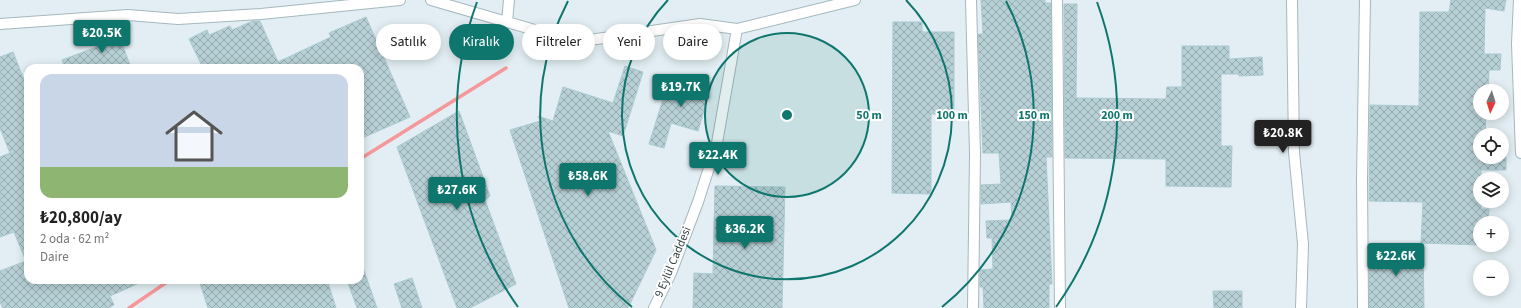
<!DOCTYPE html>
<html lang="tr">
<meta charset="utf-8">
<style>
:root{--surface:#fff;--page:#f6f6f6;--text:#222;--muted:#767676;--line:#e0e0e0;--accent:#0f766e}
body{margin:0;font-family:"Source Sans 3",sans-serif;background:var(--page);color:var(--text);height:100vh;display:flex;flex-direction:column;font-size:15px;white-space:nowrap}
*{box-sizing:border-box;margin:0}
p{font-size:13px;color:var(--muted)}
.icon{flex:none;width:22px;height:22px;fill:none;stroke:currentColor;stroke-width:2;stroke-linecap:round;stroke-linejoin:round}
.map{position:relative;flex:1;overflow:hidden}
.panel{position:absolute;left:24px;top:64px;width:340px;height:220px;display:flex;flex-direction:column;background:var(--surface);border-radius:12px;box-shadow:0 2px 10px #0003}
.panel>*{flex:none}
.guide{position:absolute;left:376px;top:24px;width:380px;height:36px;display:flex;gap:8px}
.needle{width:26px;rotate:184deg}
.tools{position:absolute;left:1473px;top:84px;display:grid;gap:8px}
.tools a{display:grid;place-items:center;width:36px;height:36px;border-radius:50%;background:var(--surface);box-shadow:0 2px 10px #0003;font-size:20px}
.price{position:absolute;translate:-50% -34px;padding:0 9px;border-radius:4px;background:var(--accent);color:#fff;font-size:13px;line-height:26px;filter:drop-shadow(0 1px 2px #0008)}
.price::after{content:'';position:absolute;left:50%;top:24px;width:12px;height:9px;margin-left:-6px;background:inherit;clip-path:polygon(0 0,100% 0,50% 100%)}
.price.on{background:#222;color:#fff}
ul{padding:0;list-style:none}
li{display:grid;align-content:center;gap:8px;height:212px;padding:0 16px}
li+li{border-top:1px solid var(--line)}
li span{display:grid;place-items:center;height:124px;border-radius:12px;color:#555}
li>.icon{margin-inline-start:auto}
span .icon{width:72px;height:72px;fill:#fffc;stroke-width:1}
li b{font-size:17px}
.chip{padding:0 14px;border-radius:18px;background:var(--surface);box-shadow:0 2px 10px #0003;font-size:14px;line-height:36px}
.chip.on{background:var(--accent);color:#fff}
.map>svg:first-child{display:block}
</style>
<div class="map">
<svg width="1521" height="308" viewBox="0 0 1521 308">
<defs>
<pattern id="building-cross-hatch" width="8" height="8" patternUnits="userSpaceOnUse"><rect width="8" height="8" fill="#b7d0d5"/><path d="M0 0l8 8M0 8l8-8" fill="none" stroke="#95aaae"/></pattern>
</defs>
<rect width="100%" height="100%" fill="#e2eef3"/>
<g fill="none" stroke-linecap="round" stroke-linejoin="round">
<path stroke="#f6979a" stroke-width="3.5" d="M360,159L506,68
M129,308L170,280"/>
</g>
<path fill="url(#building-cross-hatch)" stroke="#a9cad0" d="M981,0H1045V3H1051L1052,157H1046L1052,284H1049V308H984L983,287H980V270L993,269L992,238H987L986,221L1012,220L1011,202L981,204V185L1001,184L999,153H983L978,34H983Z
M1451,0H1506L1504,11L1485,8L1484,54H1501L1500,70H1489L1488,90H1480V113H1486L1485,135H1480V157H1506V170H1481V209H1489L1488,223H1480V245L1421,243L1423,202L1369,201L1370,105L1419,106L1420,12H1449Z
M1064,4H1077L1076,98L1166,99L1167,87H1182V46H1229V59L1262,57L1263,75L1239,76V74H1221V146H1232L1231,187L1166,186V159L1065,158Z
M366,17L410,117L360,139V68H203L189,39L207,30L209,35L230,26L232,30L253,21H260L278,62L331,37L329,33Z
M893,22H922V32H954V114H931V194L892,193Z
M116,27L131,68H65L62,60L102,45L98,33Z
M13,52L28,90V280H146L110,296L114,305L108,308H3L0,302V271L26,261L14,232L0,237V157L10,153L0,128V57Z
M625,66L643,72L623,136L608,131L656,250L628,308H569L510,130L540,121L538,116L553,121L563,87L613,103Z
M686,75L712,83L698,131L671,123L664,148L649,144L669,80L683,84Z
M459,111L490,196L485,200L516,284L470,308H457L397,147Z
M715,186L785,187L782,308H693L694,273L713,274Z
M1423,246L1424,308H1369V247Z
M361,262L377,308H357L347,280H360Z
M412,278L422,308H402L394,284Z
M199,280H327L336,308H208Z
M1213,291H1242V308H1214Z"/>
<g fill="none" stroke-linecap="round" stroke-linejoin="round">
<g stroke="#a4b8be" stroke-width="12">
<path id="street" d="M431,0L576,42L700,24L737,29L855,0
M971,0L975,154L973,308
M1057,0L1060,308
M1292,0L1294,152L1303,244L1301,308
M1519,0L1517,44L1521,153
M507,22L509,0
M0,24L128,15L178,19L261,14L400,0
M654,308L671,273L698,202L717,143L737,29
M1363,308L1362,180L1365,0"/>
</g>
<use href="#street" stroke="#fff" stroke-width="10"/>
</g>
<circle cx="787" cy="115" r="82" fill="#0f766e" fill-opacity=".12"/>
<g fill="none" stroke="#0f766e" stroke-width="2">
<circle cx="787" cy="115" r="82"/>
<path d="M906 0A165 165 0 1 1 668 0"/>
<path d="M632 307A247 247 0 0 1 568 1M1006 1A247 247 0 0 1 942 307"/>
<path d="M518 307A330 330 0 0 1 477 2M1097 2A330 330 0 0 1 1056 307"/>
</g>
<g text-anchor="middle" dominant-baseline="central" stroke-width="4" stroke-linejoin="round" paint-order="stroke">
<g font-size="12" fill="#324144" stroke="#fff">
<text transform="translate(673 262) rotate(-67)">9 Eylül Caddesi</text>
</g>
</g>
<circle cx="787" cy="115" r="6" fill="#0f766e" stroke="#fff" stroke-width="2"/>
<g font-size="12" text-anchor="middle" font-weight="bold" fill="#0f766e" stroke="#fff" stroke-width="4" stroke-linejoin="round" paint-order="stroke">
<text x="869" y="119">50 m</text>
<text x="952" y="119">100 m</text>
<text x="1034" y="119">150 m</text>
<text x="1117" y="119">200 m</text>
</g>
</svg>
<div class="tools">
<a><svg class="needle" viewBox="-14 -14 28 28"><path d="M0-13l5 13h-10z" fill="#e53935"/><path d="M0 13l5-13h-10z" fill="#767676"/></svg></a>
<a><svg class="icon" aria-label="locate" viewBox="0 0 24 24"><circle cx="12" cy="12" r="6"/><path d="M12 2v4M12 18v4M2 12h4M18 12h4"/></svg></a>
<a><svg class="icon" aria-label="layers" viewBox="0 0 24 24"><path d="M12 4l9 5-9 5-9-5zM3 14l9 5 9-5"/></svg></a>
<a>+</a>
<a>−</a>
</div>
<b class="price" style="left:102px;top:54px">₺20.5K</b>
<b class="price" style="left:681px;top:108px">₺19.7K</b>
<b class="price on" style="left:1283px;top:154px">₺20.8K</b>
<b class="price" style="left:718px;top:176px">₺22.4K</b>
<b class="price" style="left:588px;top:197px">₺58.6K</b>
<b class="price" style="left:457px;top:211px">₺27.6K</b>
<b class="price" style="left:745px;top:250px">₺36.2K</b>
<b class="price" style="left:1396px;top:277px">₺22.6K</b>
<div class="guide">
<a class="chip">Satılık</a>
<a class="chip on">Kiralık</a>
<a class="chip">Filtreler</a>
<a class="chip">Yeni</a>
<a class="chip">Daire</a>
</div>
<section class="panel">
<ul>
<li><span style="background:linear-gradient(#c9d6e8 75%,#8fb573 0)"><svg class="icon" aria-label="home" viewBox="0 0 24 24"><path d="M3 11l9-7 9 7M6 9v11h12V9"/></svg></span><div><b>₺20,800/ay</b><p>2 oda · 62 m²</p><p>Daire</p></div></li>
</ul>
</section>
</div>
